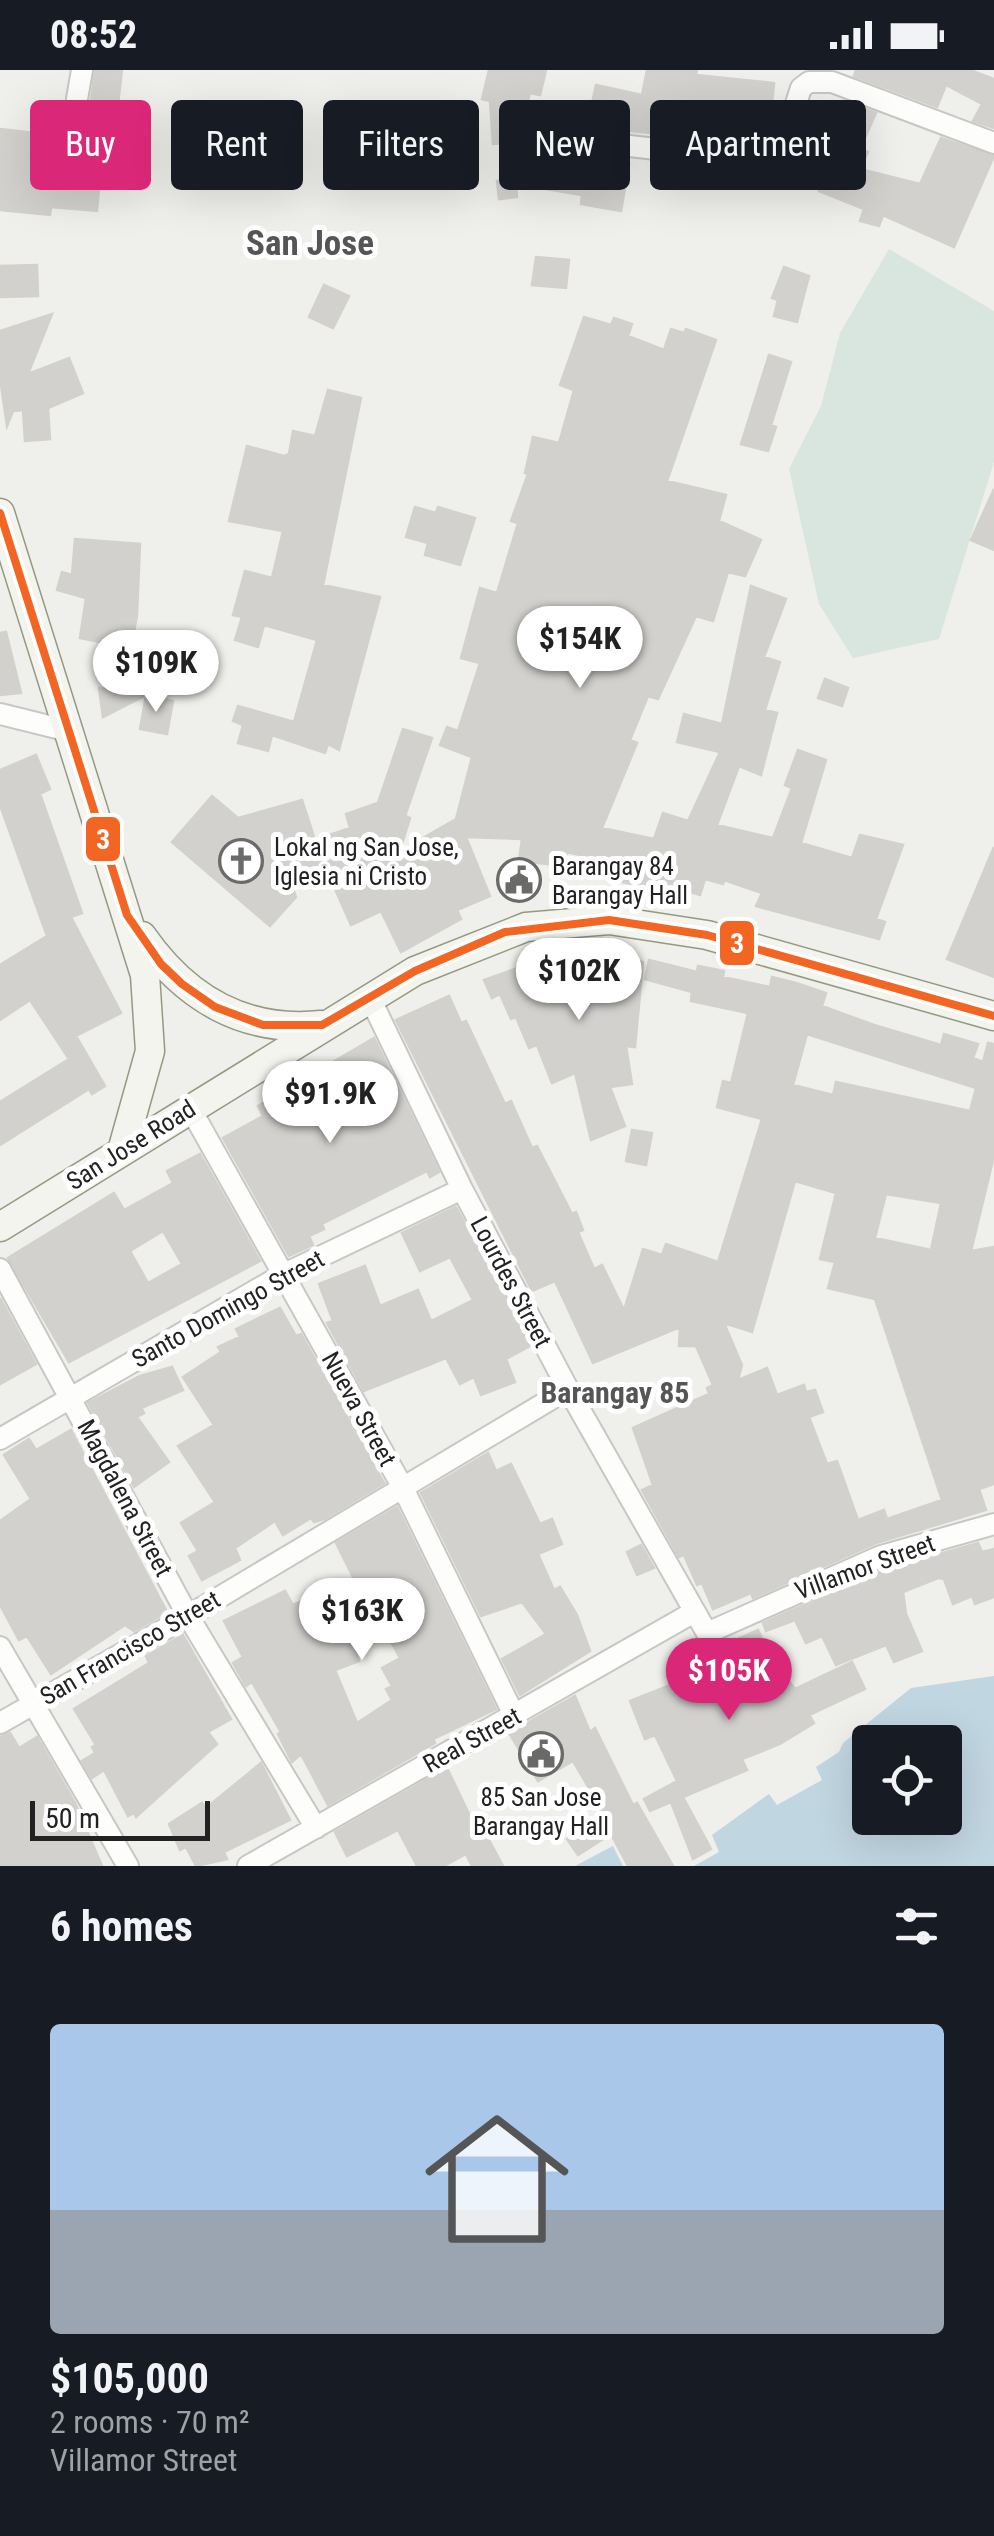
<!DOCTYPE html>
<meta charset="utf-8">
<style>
:root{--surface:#171b24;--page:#242831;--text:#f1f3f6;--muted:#9ea1a6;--line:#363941;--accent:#db2777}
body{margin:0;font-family:"Roboto Condensed",sans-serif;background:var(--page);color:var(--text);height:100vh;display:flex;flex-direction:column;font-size:38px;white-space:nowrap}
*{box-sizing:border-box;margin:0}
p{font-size:32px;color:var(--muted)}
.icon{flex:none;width:55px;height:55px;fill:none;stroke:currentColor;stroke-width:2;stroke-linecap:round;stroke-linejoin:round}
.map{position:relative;height:1796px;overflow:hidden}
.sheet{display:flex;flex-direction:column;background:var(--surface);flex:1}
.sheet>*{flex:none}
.banner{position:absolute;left:30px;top:30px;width:935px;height:90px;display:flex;gap:20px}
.buttons{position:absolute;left:852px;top:1655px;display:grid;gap:20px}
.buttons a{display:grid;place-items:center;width:110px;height:110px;border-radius:10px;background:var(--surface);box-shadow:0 10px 40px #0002;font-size:50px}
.scale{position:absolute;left:30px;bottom:25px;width:180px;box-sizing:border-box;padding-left:10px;border:5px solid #222;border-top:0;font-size:28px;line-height:35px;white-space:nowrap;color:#222;-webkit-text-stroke:8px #fff;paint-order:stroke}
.price{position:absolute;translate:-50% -85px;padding:0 22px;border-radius:35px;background:#fff;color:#222;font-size:32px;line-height:65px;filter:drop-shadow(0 2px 5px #0008)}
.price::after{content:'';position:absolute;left:50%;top:60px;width:30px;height:22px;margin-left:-15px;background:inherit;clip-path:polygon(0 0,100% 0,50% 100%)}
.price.current{background:var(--accent);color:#fff}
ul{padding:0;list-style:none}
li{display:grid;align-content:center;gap:20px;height:530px;padding:0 50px}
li+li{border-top:2px solid var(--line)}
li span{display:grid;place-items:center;height:310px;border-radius:10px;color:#555}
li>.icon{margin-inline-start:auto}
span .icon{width:180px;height:180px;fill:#fffc;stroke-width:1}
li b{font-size:42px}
h2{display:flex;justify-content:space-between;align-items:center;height:120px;padding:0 50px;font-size:42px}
.pill{padding:0 35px;border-radius:10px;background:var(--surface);box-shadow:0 10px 40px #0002;font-size:35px;line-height:90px}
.pill.current{background:var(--accent);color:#fff}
.status{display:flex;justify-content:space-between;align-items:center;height:70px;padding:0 50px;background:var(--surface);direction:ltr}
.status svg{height:28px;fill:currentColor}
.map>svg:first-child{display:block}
</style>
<div class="status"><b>08:52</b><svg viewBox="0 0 49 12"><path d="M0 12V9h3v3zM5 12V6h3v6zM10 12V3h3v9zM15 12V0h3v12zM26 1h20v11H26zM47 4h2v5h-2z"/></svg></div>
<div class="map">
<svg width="994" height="1796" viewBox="0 0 994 1796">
<rect width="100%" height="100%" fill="#efefeb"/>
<path fill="#d9e6e0" d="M889,179L994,241V392L939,569L853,588L819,534L789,399L821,336L840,263Z"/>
<path fill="#c0d6e1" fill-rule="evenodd" d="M994,1606V1796H694L719,1782L712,1765L769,1724L777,1735L822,1710L816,1697L839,1682L843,1673L911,1618ZM945,1672V1748H870V1672Z
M613,1776L623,1796H575Z"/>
<path fill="#d2d1ce" stroke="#d3d1cc" stroke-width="2.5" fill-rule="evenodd" d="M95,0H122L113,76L120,77L118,101L87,99L91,60L83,59V41L91,31Z
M489,0H546L540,25L530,23L526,39L511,36L514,72L493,74L490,31L482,29Z
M647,0H697L696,5L774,13L768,74L587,57L596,15L642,25Z
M856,0H970L994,9V58L973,51L982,34L946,15L937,37L854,6Z
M843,31L876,43L860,79L868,82L860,99L920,114L941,68L994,86L954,177L883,145L879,156L860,151L864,139L819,121L821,114L803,110L819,58L830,62Z
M0,59L53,65L49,102L100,107L97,141L51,137L50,145L0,140Z
M629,95L621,141L581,134L582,125L516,114L517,127L499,129L497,111Z
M536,187L569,190L566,218L532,215Z
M37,195L38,226L0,227V196Z
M784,197L809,206L797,252L774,246L778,230L772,228Z
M324,215L349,226L333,258L309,247Z
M52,244L28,304L69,288L83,323L48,338L50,369L25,371L23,340L13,341L7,356L0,308V261Z
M584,247L611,255L614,248L632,254L628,266L664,280L671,259L684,263L686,259L716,270L667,411L726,425L719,451L761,470L745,506L728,502L713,551L696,546L658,629L648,626L630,670L637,673L602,758L654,769L663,743L688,751L720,682L677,672L684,644L722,654L751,516L786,529L764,587L780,592L765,640L777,643L761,705L739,696L717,755L773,768L792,718L785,715L798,680L826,690L801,773L852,788L860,765L903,775L876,849L885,852L879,869L756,836L762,823L724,810L723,814L705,809L700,825L677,818L676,824L614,810L618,794L567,782L565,796L519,791L522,769L466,767L490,826L457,840L461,849L401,882L381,841L351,855L324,794L311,809L305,797L288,804L296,827L270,856L172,772L212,726L238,748L302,730L315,770L350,758L346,744L378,733L403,659L432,668L405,746L410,748L400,781L456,749L472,687L440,675L447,657L458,661L480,593L461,588L480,518L497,523L518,453L511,451L528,404L525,403L533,367L559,373L574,320L560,315Z
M769,285L791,292L771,355L776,357L768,381L741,374Z
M328,320L361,328L323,515L380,527L339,680L328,674L325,683L272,665L268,681L238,673L243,655L233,651L238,636L294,652L317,570L264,555L258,577L235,570L242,547L233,545L245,501L272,508L283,461L229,451L247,376L284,386L289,384L293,361L315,366Z
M994,419V480L971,470Z
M415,437L436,443L438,437L475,448L460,495L425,485L428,473L406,467Z
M75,469L140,474L137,545L131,578L80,568L86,528L57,520L62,502L72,505Z
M6,562L21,623L0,625V563Z
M825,609L848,618L842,636L818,628Z
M99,618L144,626L103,647Z
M146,626L173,631L167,664L140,659Z
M36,685L50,719L40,724L82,843L71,847L121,943L76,966L105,1016L92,1024L89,1019L0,1075V1032L69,989L30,930L0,950V895L47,866L0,735V700Z
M994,777V907L947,889Z
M528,796L534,814L510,822L504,805Z
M571,879L643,892L635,977L626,976L632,1014L610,1017L625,1056L591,1070L575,1003L552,1013L537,975L529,978L516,947L511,949L500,924L492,928L484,910Z
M649,890L697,902L698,896L724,901L723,907L770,917L772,907L796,913L826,923L822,936L874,955L941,975L944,964L978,974L973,988L983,992L988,973L994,974V1086L971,1181L994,1177V1414L979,1419L986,1440L876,1473L753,1528L751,1523L713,1539L702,1513L697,1515L684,1485L679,1487L642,1420L653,1415L633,1358L709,1324L707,1318L713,1315L696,1276H679L680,1257L593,1293L555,1211L532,1221L396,950L449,926L461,953L466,951L505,1034L511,1031L532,1078L537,1076L572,1144L576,1142L583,1160L578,1162L594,1199L602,1195L624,1240L643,1179L662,1185L666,1174L718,1192L762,1049L717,1037L723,1011L731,1013L748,943L691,931L692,922L645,909ZM807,964L976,1018L970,1041L836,1012L833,1025L793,1015ZM795,1111L836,1123L820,1189L835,1192L828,1218L875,1229L942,1430L887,1449L884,1440L858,1450L837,1391L827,1394L809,1347L823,1342L815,1320L806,1322L804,1315L777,1325L767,1298L738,1310L742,1295L724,1253L752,1262ZM886,1124L941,1133L931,1180L875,1168Z
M374,968L439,1102L430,1107L427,1101L322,1154L324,1159L309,1166L313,1175L289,1186L223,1068L263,1046L258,1036Z
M632,1060L652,1063L646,1095L626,1091Z
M200,1084L260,1191L69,1292L8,1188L114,1123L124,1140L173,1113L167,1101ZM163,1161L182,1194L148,1213L130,1181Z
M456,1137L530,1276L506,1289L515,1312L481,1325L474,1307L460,1314L446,1288L364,1321L327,1253L333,1251L319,1214L365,1196L380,1236L418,1220L431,1251L473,1230L450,1187L420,1201L402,1163Z
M0,1228L36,1294L0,1314Z
M280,1238L296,1266L301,1264L384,1413L324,1449L314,1452L311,1448L283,1465L275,1451L235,1478L240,1490L202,1510L189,1486L198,1481L181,1453L215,1432L178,1376L214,1355L183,1307L221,1282L218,1277L240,1267L236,1259Z
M172,1297L183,1320L141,1338L144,1343L137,1347L169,1392L134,1417L88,1333L140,1306Z
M71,1360L167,1542L134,1561L125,1555L51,1604L27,1566L19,1570L0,1535V1451L31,1429L4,1385L29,1369L36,1380Z
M488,1383L496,1401L511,1394L540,1454L552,1449L562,1474L538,1484L554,1520L560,1517L577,1545L590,1581L520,1625L502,1589L546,1564L522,1532L481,1546L421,1423Z
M397,1437L496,1639L433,1669L435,1673L328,1735L301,1684L292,1692L278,1664L281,1662L252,1612L246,1616L233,1593L243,1587L224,1551L285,1521L293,1535L354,1509L336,1473ZM402,1509L423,1550L389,1568L400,1588L382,1598L392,1616L386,1619L392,1630L357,1653L335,1600L359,1591L340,1535Z
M978,1473L982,1482L994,1479V1527L975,1534L972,1526L953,1534L944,1509L938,1508L903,1522L906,1544L922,1581L894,1592L886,1575L836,1595L822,1566L806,1573L795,1550L766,1561L763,1553L886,1499Z
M641,1475L654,1498L637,1505L627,1482Z
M758,1560L784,1615L789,1611L795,1619L852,1592L865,1619L809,1645L814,1653L780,1674L742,1689L747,1700L683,1727L711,1779L693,1789L671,1732L650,1741L644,1729L677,1711L655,1665L645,1669L630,1631L673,1614L671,1611L705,1592L722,1626L738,1627L744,1610L727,1574Z
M183,1565L231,1649L208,1662L217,1674L136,1747L134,1743L128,1746L104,1700L92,1708L82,1691L95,1683L92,1677L96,1675L74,1639L149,1593L146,1586Z
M575,1626L590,1662L595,1658L633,1735L637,1733L673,1796H628L611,1764L578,1785L567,1769L603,1745L586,1713L573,1691L538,1711L509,1663Z
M10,1663L19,1678L37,1667L75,1733L102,1796H0V1667Z
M261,1693L290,1750L224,1782L227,1789L196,1796L186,1777L180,1780L169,1754L202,1733L206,1738Z
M447,1698L470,1746L475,1744L503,1796H472L466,1784L444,1796H417L398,1760L347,1786L335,1762Z"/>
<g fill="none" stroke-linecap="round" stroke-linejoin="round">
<g stroke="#c7c7c5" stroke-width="24">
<path id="street" d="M77,29L82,0
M551,67L770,92L779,87L801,18L809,12H832L994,73
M0,644L69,661
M370,928L462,1119L568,1319L707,1563L881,1486L994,1454
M190,1038L402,1416L515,1647
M0,1199L188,1546L316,1758
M0,1369L282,1205L462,1119
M707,1563L731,1615
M0,1577L128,1796
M0,1653L188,1546L568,1319
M248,1796L694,1542"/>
</g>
<g stroke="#949a82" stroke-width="31">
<path id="secondary" d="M0,443L145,905L150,981L122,1081
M142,866C185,928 244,963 321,955
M0,1157L415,901L526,857L609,850L707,865L994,946"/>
</g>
<use href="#street" stroke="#fdfdfc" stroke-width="20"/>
<use href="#secondary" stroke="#f2f4ed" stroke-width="28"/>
<g stroke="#fff" stroke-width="15">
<path id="bus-1" d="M0,443L127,845L161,894L182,914L215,937L263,955H322L415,901L505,862L609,850L707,865L994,946"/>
</g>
<use href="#bus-1" stroke="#f26522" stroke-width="8"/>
</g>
<defs>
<g id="church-ring" transform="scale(2.25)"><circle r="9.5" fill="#fff" stroke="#6a6a68" stroke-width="1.5"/><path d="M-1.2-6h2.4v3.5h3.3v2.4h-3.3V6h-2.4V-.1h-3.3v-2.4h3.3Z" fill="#6a6a68"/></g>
<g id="civic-ring" transform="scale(2.25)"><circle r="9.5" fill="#fff" stroke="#6a6a68" stroke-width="1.5"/><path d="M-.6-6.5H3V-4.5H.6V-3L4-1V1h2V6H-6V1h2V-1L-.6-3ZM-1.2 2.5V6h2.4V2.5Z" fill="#6a6a68"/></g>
</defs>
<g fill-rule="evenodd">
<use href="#church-ring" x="241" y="791"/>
<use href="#civic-ring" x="519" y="810"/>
<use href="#civic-ring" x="541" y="1684"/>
</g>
<g text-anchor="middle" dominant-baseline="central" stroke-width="10" stroke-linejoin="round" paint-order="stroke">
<g font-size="25" fill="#222" stroke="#fff" text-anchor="start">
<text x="274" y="777">Lokal ng San Jose,<tspan x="274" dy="29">Iglesia ni Cristo</tspan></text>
<text x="552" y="796">Barangay 84<tspan x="552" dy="29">Barangay Hall</tspan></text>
<text x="541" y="1727" text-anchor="middle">85 San Jose<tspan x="541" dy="29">Barangay Hall</tspan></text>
</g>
<g font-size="25" fill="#222" stroke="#fff">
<text transform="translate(131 1075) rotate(-32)">San Jose Road</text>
<text transform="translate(511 1212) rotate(62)">Lourdes Street</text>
<text transform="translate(228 1239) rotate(-29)">Santo Domingo Street</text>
<text transform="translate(359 1339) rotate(61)">Nueva Street</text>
<text transform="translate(125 1428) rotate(62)">Magdalena Street</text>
<text transform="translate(865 1497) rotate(-20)">Villamor Street</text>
<text transform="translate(130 1578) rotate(-30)">San Francisco Street</text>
<text transform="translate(472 1670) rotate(-29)">Real Street</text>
</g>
<g font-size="30" font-weight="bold" fill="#555" stroke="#fff">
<text x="615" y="1322">Barangay 85</text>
</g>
<g font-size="35" font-weight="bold" fill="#555" stroke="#fff">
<text x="310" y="173">San Jose</text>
</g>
</g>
<g stroke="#fff" stroke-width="4">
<rect x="84" y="745" width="38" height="48" rx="10" fill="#f26522"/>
<rect x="718" y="849" width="38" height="48" rx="10" fill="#f26522"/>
</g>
<g font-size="28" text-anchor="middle" font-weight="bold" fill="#fff">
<text x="103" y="779">3</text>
<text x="737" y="883">3</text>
</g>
</svg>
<div class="buttons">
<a><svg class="icon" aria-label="locate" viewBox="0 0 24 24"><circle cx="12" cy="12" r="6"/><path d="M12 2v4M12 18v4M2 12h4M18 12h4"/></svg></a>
</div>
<div class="scale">50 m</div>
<b class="price" style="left:580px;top:621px">$154K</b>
<b class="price" style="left:156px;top:645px">$109K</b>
<b class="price" style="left:579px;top:953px">$102K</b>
<b class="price" style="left:330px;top:1076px">$91.9K</b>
<b class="price" style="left:362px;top:1593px">$163K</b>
<b class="price current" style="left:729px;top:1653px">$105K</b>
<div class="banner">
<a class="pill current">Buy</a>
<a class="pill">Rent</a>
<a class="pill">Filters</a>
<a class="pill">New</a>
<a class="pill">Apartment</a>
</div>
</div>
<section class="sheet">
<h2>6 homes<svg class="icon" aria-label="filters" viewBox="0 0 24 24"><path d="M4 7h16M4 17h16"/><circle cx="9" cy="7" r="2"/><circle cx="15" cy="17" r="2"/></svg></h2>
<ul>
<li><span style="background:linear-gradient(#a9c7e8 60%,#9aa5b1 0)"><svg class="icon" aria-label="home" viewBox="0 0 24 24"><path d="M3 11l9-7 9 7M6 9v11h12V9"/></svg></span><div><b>$105,000</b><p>2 rooms · 70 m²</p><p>Villamor Street</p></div></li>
</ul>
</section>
